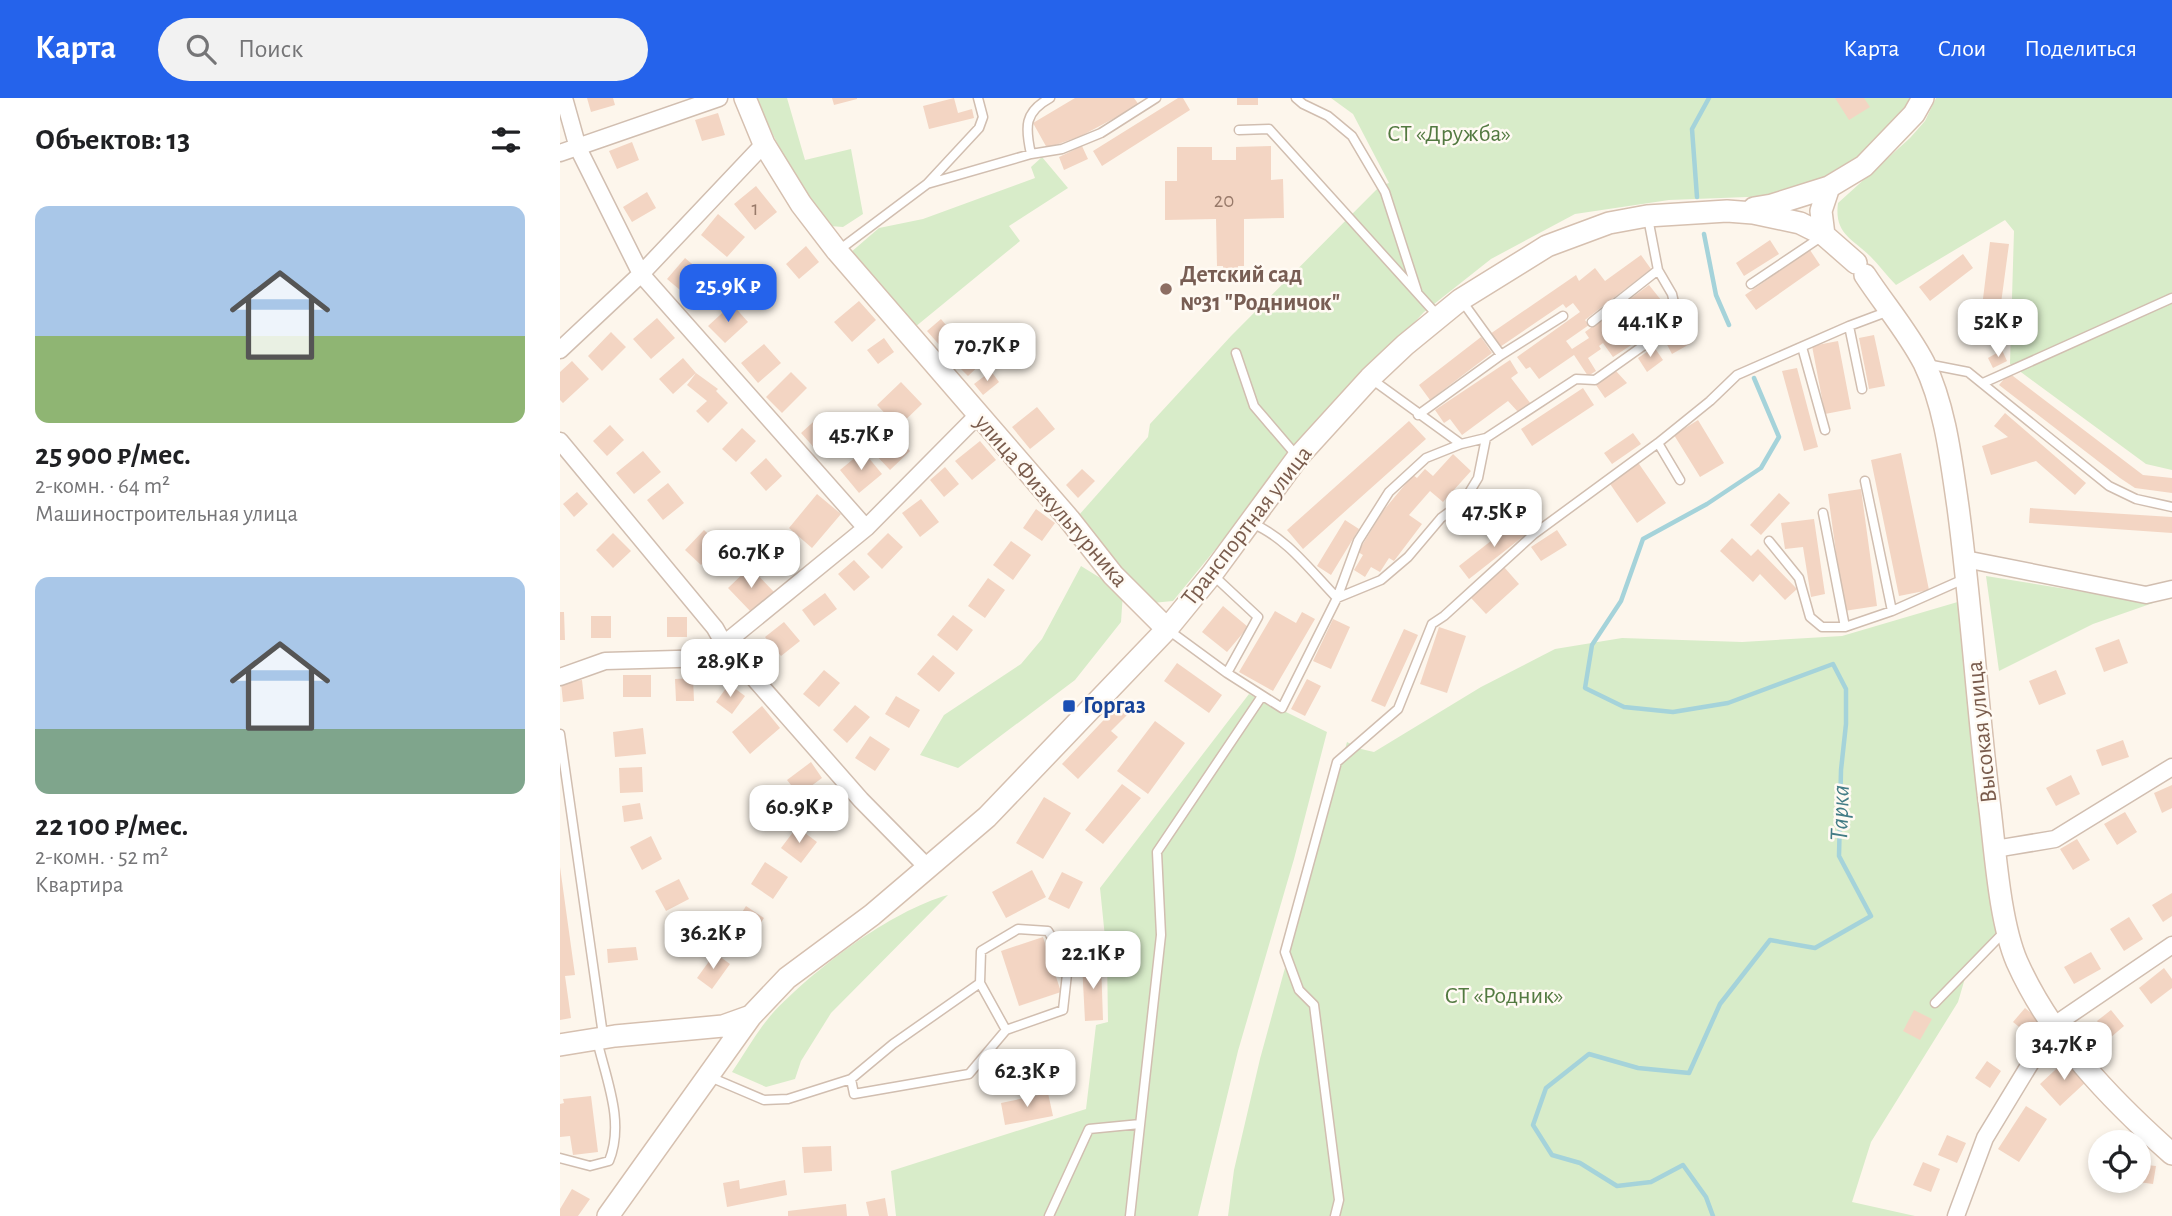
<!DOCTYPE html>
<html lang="ru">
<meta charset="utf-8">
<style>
:root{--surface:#fff;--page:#f2f2f2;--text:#202124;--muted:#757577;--accent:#2563eb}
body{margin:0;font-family:"Alegreya Sans",sans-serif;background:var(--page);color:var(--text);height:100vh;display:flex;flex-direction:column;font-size:26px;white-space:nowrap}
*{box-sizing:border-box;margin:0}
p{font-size:23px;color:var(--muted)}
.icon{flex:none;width:38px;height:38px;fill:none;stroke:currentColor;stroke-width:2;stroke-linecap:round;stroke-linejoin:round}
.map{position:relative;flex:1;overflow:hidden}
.side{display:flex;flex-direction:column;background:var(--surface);width:560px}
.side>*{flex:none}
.tools{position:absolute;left:1528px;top:1032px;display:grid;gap:14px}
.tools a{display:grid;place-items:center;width:63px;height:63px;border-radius:50%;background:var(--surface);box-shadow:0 4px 10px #0003;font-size:35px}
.price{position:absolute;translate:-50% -60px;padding:0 16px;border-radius:14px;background:#fff;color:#222;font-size:23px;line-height:46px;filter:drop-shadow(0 2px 4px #0008)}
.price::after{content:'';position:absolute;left:50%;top:42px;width:21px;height:16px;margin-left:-10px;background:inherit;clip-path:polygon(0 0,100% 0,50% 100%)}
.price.active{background:var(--accent);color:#fff}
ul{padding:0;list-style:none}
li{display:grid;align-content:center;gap:14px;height:371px;padding:0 35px}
li span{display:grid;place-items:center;height:217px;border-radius:14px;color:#555}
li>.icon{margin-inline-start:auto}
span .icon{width:126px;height:126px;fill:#fffc;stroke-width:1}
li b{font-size:30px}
h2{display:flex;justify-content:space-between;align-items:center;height:84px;padding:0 35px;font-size:30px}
header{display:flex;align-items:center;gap:42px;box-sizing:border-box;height:98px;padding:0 35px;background:var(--accent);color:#fff}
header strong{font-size:33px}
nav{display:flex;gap:38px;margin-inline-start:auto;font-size:24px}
.search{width:490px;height:63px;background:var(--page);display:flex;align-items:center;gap:18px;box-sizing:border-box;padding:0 24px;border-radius:38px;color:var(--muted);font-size:26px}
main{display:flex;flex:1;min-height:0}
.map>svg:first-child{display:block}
</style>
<header>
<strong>Карта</strong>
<div class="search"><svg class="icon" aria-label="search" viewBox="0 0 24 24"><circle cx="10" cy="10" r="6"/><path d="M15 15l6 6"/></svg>Поиск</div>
<nav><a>Карта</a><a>Слои</a><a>Поделиться</a></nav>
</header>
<main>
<section class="side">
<h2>Объектов: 13<svg class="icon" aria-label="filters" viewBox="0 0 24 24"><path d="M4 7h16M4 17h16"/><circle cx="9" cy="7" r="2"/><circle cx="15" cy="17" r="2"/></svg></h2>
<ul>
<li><span style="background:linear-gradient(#a9c7e8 60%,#8fb573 0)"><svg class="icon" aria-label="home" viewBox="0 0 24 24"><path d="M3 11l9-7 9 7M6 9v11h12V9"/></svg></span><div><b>25 900 ₽/мес.</b><p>2-комн. · 64 m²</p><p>Машиностроительная улица</p></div></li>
<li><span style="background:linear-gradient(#a9c7e8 70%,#7fa58c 0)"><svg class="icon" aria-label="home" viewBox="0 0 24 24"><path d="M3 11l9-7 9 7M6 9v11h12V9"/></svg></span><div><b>22 100 ₽/мес.</b><p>2-комн. · 52 m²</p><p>Квартира</p></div></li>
</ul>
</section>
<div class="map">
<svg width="1612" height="1118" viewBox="0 0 1612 1118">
<rect width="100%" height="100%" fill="#fdf6ec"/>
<path fill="#d8ecc9" d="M197,0H227L245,62L291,51L303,116L283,129L270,128C241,88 214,46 197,0Z
M771,0H1355L1293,67L1262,83L1213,98L1109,102L1015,116L931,161L864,214L744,343L613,503L592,505L572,485L519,417L588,339L590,326L671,238L820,88L829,85L793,16Z
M1376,0H1612V372L1586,366L1450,266L1454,133L1445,122L1336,187C1327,178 1319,167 1310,158C1291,140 1274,135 1278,105L1350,40L1365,23Z
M482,59L508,90L449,128L460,143L355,229L290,155L319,130L363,121L475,80L471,69Z
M521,468L563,494L561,524L515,582L398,670L360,657L384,617L461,566L482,541Z
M1426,478L1593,505L1533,526L1439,573Z
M1401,503L1438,838L1408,870L1398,904L1311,1044L1292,1104L1355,1118H668L674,1072L700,961L787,644L801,651L814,654L921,589L995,551L1062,540L1182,544L1282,538Z
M689,596L767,634L734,761L678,953L638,1118H336L331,1073L526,1011L536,927L548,924L547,859L540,790Z
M388,797L271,915L241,963L235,981L206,989L172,974C185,955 197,933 212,916C253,872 330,813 388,797Z"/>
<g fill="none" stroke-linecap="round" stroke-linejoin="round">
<path stroke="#a5d3da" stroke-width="4.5" d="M1137,99L1132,31L1149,0
M1144,136L1156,197L1169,227
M1153,1118L1146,1099L1123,1067L1091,1084L1057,1088L1020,1065L992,1057L973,1027L986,990L1029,956L1078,970L1129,975L1160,906L1210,842L1255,850L1311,818L1279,758L1281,672L1286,626V591L1273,566L1168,605L1113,614L1064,609L1025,590L1032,547L1061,503L1083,441L1147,406L1201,370L1219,339L1194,280"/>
</g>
<path fill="#f3d5c3" d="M27,0H53L55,7L31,14Z
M272,0H297V1L274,7Z
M394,0L398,15L412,11L414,20L369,31L363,8Z
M515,0H574L579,7L521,38L487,50L473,25Z
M618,0H623L630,12L542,68L533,53Z
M677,0H698V7H677Z
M1275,0H1304L1310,9L1289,22Z
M158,15L165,37L142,43L135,22Z
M72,44L79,62L57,71L49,53Z
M522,48L528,61L504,72L499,59Z
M711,48V82L723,81L724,120L684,121V168H678V178L663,179V168H657L656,121L605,122V83H617V49H652V62H676V49Z
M196,88L217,114L195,132L174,106Z
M87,94L96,110L72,124L63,109Z
M158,116L185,139L167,159L141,137Z
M1210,142L1219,156L1184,178L1176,165Z
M1430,144L1449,146L1437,235L1419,233Z
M246,148L259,164L239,181L226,166Z
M1250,152L1260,167L1196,212L1185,197Z
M1403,156L1413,170L1370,203L1359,189Z
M1081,157L1091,171L1025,222L1029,227L1006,243L1012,251L1029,240L1025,234L1089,187L1101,202L1071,224L1082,240L1053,259L1043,245L1039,248L1041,251L1028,260L1036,273L1028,278L1014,257L979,281L970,269L966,271L957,259L1020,214L1013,205L1006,210L1003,206L940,249L930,236L1016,177L1019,183L1035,170L1045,183Z
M125,160L144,176L126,197L107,181Z
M299,203L316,222L292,244L274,224Z
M172,206L188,224L165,245L148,228Z
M97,220L115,240L91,261L73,241Z
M381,221L396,239L383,251L367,233Z
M1125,229L1133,244L1112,256L1104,241Z
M51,234L66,249L42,273L28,258Z
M1314,237L1325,288L1309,291L1299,240Z
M921,239L932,255L870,302L859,287Z
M324,240L334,254L318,266L307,252Z
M1278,243L1291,311L1265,316L1252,248Z
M204,246L221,265L198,285L181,265Z
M411,248L425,262L408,278L394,264Z
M1094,249L1103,262L1087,274L1078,260Z
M1442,252L1447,263L1433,270L1428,260Z
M123,260L136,275L113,296L99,281Z
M950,262L958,275L951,280L971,306L959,315L948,303L902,337L890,321L884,325L875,312Z
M12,263L29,281L3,305L0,302V274Z
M1237,270L1258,349L1244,353L1222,273Z
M431,273L439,284L423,297L414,286Z
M1056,273L1067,285L1045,300L1036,287Z
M231,274L247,290L222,315L206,299Z
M136,275L158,291L156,293L168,305L148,325L136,313L147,303L127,287Z
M1449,275L1583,377L1612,380V395L1575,390L1560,380L1439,287Z
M341,284L362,306L338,329L317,307Z
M1023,290L1034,307L972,348L961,331Z
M477,309L495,331L470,351L452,329Z
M1445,315L1526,385L1515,397L1476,363L1431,377L1422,348L1448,339L1434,328Z
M262,316L279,334L258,354L241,335Z
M1138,322L1164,365L1140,379L1114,337Z
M849,323L866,341L743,451L727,432Z
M50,327L64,342L47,358L33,343Z
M182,330L196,343L176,364L162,351Z
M333,335L350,353L330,372L313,354Z
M1073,335L1081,346L1052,366L1044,355Z
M420,343L436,362L412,382L395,363Z
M83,353L101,374L74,396L56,375Z
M303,353L322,376L299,395L280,372Z
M1341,355L1369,492L1339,498L1311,362Z
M893,356L911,373L883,404L870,393L849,417L862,426L834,463L829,460L820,474L811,469L805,479L794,472L803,457L798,454L823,413L853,377L857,380L865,371L873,378Z
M206,360L222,378L206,393L190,375Z
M1077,363L1106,405L1077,425L1048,383Z
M385,369L399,386L384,399L370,382Z
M522,371L535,383L518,400L506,387Z
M108,385L124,405L103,422L87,402Z
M1301,391L1317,508L1284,513L1268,396Z
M17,394L28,406L14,419L3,406Z
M1219,395L1230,405L1201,437L1190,427Z
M257,396L281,416L252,450L229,430Z
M361,401L379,424L360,439L342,415Z
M1470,410L1612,419V435L1469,425Z
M476,411L495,425L482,443L463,430Z
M959,421L969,434L909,481L899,468Z
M1254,421L1265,496L1251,499L1243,449L1225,451L1221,425Z
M785,422L799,431L771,477L757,468Z
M144,432L160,447L141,467L125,452Z
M997,432L1007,447L981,463L971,449Z
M53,435L71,453L53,470L36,452Z
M328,435L343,449L322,471L307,456Z
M1172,440L1191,458L1198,451L1237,491L1225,502L1200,476L1193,484L1160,453Z
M451,443L471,457L453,482L433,467Z
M294,462L310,479L294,493L278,476Z
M190,469L214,494L192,515L168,490Z
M944,469L959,486L926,516L911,500Z
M428,480L445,492L425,520L408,508Z
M265,495L277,511L254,528L242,512Z
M663,508L688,529L667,554L642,534Z
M715,513L736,525L742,514L755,521L713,593L679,574Z
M0,514H4L5,542H0Z
M393,517L413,532L397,553L377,537Z
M31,518H51V540H31Z
M107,519H127V539H107Z
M773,521L790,529L771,571L753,563Z
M224,524L240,543L221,558L205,539Z
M879,529L906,538L887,595L860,586Z
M844,531L858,537L825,609L811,603Z
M1559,541L1568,565L1544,574L1535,550Z
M373,557L395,575L379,594L357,576Z
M617,565L662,597L649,615L604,583Z
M264,572L280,585L259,609L243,596Z
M1496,572L1506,596L1479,607L1469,583Z
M63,577H91V599H63Z
M133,580L134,603H116L115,581Z
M747,581L761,588L745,618L731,611Z
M22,582L24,601L3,604L1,585Z
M169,586L185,598L172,616L156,604Z
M336,598L360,612L349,630L325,616Z
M295,607L310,619L287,645L273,632Z
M202,608L220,630L190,656L172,634Z
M557,608L567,617L551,633L558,639L518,681L502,666Z
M595,623L625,645L588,696L557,673Z
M83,630L86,656L55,659L53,634Z
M310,638L330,651L315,673L295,660Z
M1563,642L1569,659L1542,668L1536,652Z
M251,664L262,680L239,697L227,682Z
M82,669L83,694L60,695L59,670Z
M1511,677L1520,696L1496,708L1486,690Z
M562,686L581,700L543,746L525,732Z
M267,687L283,705L261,725L244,707Z
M1612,687V710L1602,715L1594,695Z
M484,699L511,715L483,761L456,745Z
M80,705L83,721L64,724L62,708Z
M1565,714L1577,734L1557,747L1544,726Z
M237,729L257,744L241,765L221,750Z
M91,738L102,761L82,772L70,749Z
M1517,741L1530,762L1513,772L1500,751Z
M205,764L228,779L213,801L191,786Z
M0,769L15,877L5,878L11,920L0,922Z
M472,772L486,799L446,820L432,794Z
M502,774L523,784L509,811L488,801Z
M119,781L129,801L106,813L95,793Z
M1612,795V818L1603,824L1592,807Z
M186,808L204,820L194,835L176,824Z
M1569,819L1583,841L1564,853L1550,831Z
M483,839L501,894L459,908L441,853Z
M76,849L78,862L48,865L47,851Z
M1531,854L1541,871L1514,886L1504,869Z
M155,855L170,866L152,891L137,880Z
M541,864L543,922L525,923L522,865Z
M1604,870L1612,881V890L1591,906L1579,890Z
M1465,910L1481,923L1469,937L1453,924Z
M1354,912L1372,921L1360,942L1343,933Z
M1551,912L1564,928L1550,940L1537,923Z
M1508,960L1528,982L1500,1008L1480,986Z
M1427,963L1441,973L1430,990L1415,980Z
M488,995L493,1018L445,1027L441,1005Z
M31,998L38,1054L13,1057L10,1038L0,1039V1006L4,1005L3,1001Z
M1466,1008L1487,1021L1459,1064L1438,1051Z
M1387,1037L1406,1045L1397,1065L1378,1057Z
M271,1048L272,1073L244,1075L242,1049Z
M1363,1064L1380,1071L1371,1094L1353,1087Z
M1578,1066L1596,1068L1593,1086L1578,1084Z
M179,1082L180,1091L225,1082L227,1097L167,1109L163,1085Z
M12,1091L30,1101L18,1118H0V1111Z
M325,1100L328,1118H309L306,1104Z
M286,1106L287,1118H228V1113Z"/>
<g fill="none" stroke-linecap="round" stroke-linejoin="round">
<g stroke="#d1beb0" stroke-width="11">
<path id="lane" d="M736,0L743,6L768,18L792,38L825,94L857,193
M679,32L709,31L879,219
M471,56C465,29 464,14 490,0
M367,86L471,56L502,51L541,35L596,0
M279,152L367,86L419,30L423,19L418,0
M1191,186L1261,139
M902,203L941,257
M1032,224L1098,172L1088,120
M1289,228L1302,291
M1242,249L1265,332
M676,255L694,308L736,357
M1367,266L1408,274L1549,388L1576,401L1612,409
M1423,285L1612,200
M858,317L941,257L1003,218
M926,340L1016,281L1035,282L1111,228L1117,218L1112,196L1098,172
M1120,382L1098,345L1150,303L1177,277L1289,228L1329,213
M1305,383L1332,513
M1263,415L1285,529
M691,425C725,438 751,473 777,500L821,482L848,459L881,420L904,403L918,380L926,340L901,346L810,280
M1209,443L1239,480L1250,519L1262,529H1285L1332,513L1404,481
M654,478L698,519L667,575
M607,531L667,575L722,610L777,500L798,443L829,394L866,360L901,346
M0,636L43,937
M1375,905L1446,832
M150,979L204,1002L228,1001L291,981L333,946L420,885
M291,981L294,996L409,976L446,932L503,912L508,867L488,833L458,831L421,853L420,885L446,932
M0,1060L30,1068L49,1063C65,1024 46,981 37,942
M489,1118L529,1031L580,1026
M570,1118L601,837L597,754L702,598
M775,1118L779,1102L754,907L739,892L725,854L777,664L838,611L872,526L884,518L974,436L1098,345"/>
</g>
<g stroke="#d1beb0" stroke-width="19">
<path id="street" d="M4,0L18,50L81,176L306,430
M0,55L159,0
M0,252L81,176L204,46
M0,343L155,530L164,546L301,702L369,771
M1405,461L1586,497L1612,491
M0,579L45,563L152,560L164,546L306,430L417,318
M1435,751L1495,741L1612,669
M1396,1118L1425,1040L1493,928L1612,847"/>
</g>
<g stroke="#d6c0b0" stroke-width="24">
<path id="secondary" d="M185,0L204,46L241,106L277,153L509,421L553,477L607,531
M1194,110L1212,107L1269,89
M1264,137L1261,113L1269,89L1304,68L1354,16L1363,0
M1305,177C1324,206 1348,234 1364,265C1385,308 1391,361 1398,409C1411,506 1417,605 1429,703C1435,749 1439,822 1457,864C1491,940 1550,1001 1612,1056
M0,947L55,938L163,928L191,918
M48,1118L191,918L227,880L312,817L427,719L607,531L652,476L738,359L810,280L845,247L900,202L987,148L1049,125L1087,118L1167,113L1193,115L1240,125L1264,137L1296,165"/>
</g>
<use href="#lane" stroke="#fff" stroke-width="8"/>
<use href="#street" stroke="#fff" stroke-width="16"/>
<use href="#secondary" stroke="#fff" stroke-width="21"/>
</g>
<circle fill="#8d6e63" stroke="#fffaf3" stroke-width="2.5" cx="606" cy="191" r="7"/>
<rect fill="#1a4fb4" stroke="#fffaf3" stroke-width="2.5" x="502" y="601" width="14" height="14" rx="3.5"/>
<g text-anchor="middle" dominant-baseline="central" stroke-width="5" stroke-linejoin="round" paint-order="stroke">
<g font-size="21" fill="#987a6a">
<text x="664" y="102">20</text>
<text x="195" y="110">1</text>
</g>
<g font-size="24" fill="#537a41" stroke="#fffaf3">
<text x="889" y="36">СТ «Дружба»</text>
<text x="944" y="898">СТ «Родник»</text>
</g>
<g font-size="24" font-weight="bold" fill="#785e54" stroke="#fffaf3" text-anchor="start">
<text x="620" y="177">Детский сад<tspan x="620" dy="28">№31 "Родничок"</tspan></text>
</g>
<g font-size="24" fill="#7a5c4d" stroke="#fffaf3">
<text transform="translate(491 403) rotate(49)">улица Физкультурника</text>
<text transform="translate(687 428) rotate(-52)">Транспортная улица</text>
<text transform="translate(1422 634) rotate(-96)">Высокая улица</text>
</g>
<g font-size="24" font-weight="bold" fill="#164399" stroke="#fffaf3" text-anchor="start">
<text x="523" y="608">Горгаз</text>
</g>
<g font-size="26" font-style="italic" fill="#437c86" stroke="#fffaf3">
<text transform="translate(1280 715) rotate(-88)">Тарка</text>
</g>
</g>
</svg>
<div class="tools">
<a><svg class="icon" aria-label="locate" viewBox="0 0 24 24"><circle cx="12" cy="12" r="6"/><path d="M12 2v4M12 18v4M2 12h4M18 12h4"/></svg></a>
</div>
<b class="price active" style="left:168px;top:226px">25.9K ₽</b>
<b class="price" style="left:1090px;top:261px">44.1K ₽</b>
<b class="price" style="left:1438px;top:261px">52K ₽</b>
<b class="price" style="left:427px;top:285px">70.7K ₽</b>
<b class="price" style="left:301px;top:374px">45.7K ₽</b>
<b class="price" style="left:934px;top:451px">47.5K ₽</b>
<b class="price" style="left:191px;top:492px">60.7K ₽</b>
<b class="price" style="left:170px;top:601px">28.9K ₽</b>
<b class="price" style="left:239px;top:747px">60.9K ₽</b>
<b class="price" style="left:153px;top:873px">36.2K ₽</b>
<b class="price" style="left:533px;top:893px">22.1K ₽</b>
<b class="price" style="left:1504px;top:984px">34.7K ₽</b>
<b class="price" style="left:467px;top:1011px">62.3K ₽</b>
</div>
</main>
